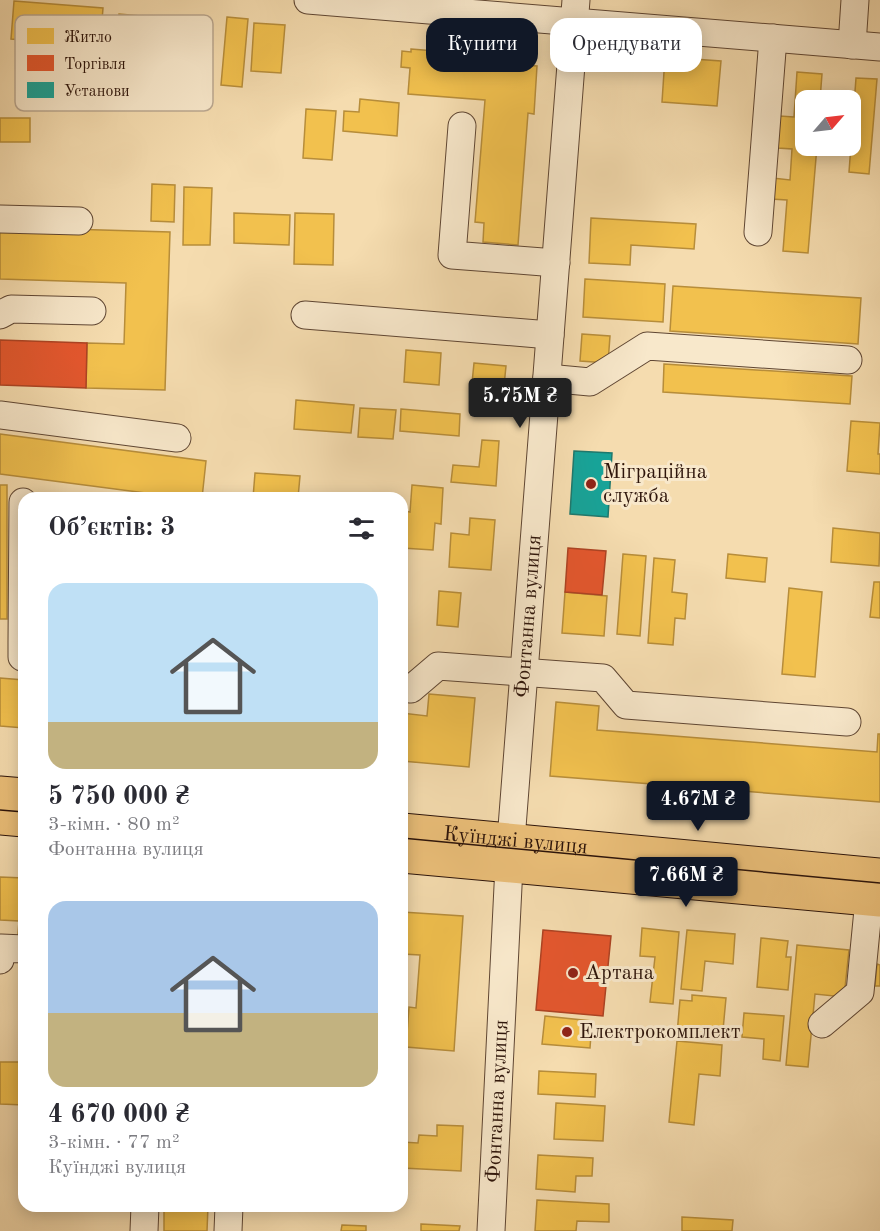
<!DOCTYPE html>
<html lang="uk">
<meta charset="utf-8">
<style>
:root{--surface:#fff;--page:#f7f7f7;--text:#2b2b33;--muted:#7c7c81;--accent:#111827}
body{margin:0;font-family:"Old Standard TT",serif;background:var(--page);color:var(--text);height:100vh;display:flex;flex-direction:column;font-size:22px;white-space:nowrap}
*{box-sizing:border-box;margin:0}
p{font-size:20px;color:var(--muted)}
.icon{flex:none;width:33px;height:33px;fill:none;stroke:currentColor;stroke-width:2;stroke-linecap:round;stroke-linejoin:round}
.map{position:relative;flex:1;overflow:hidden}
.side{position:absolute;left:18px;top:492px;width:390px;height:720px;display:flex;flex-direction:column;background:var(--surface);border-radius:18px;box-shadow:0 3px 15px #0003}
.side>*{flex:none}
.banner{position:absolute;left:426px;top:18px;width:363px;height:54px;display:flex;gap:12px}
.needle{width:39px;rotate:62deg}
.fabs{position:absolute;left:795px;top:90px;display:grid;gap:12px}
.fabs a{display:grid;place-items:center;width:66px;height:66px;border-radius:12px;background:var(--surface);box-shadow:0 3px 15px #0003;font-size:30px}
.price{position:absolute;translate:-50% -51px;padding:0 14px;border-radius:6px;background:var(--accent);color:#fff;font-size:20px;line-height:39px;filter:drop-shadow(0 2px 3px #0008)}
.price::after{content:'';position:absolute;left:50%;top:36px;width:18px;height:14px;margin-left:-9px;background:inherit;clip-path:polygon(0 0,100% 0,50% 100%)}
.price.selected{background:#222;color:#fff}
ul{padding:0;list-style:none}
li{display:grid;align-content:center;gap:12px;height:318px;padding:0 30px}
li span{display:grid;place-items:center;height:186px;border-radius:18px;color:#555}
li>.icon{margin-inline-start:auto}
span .icon{width:108px;height:108px;fill:#fffc;stroke-width:1}
li b{font-size:26px}
h2{display:flex;justify-content:space-between;align-items:center;height:72px;padding:0 30px;font-size:26px}
.tag{padding:0 21px;border-radius:18px;background:var(--surface);box-shadow:0 3px 15px #0003;font-size:21px;line-height:54px}
.tag.selected{background:var(--accent);color:#fff}
.map>svg:first-child{display:block}
</style>
<div class="map">
<svg width="880" height="1231" viewBox="0 0 880 1231">
<rect width="100%" height="100%" fill="#f5dcaf"/>
<filter id="stains"><feTurbulence type="fractalNoise" baseFrequency=".00333" numOctaves="4"/><feColorMatrix values="0 0 0 0 .2 0 0 0 0 .09 0 0 0 0 .02 0 0 0 .5 -.17"/></filter>
<radialGradient id="worn" r=".72"><stop offset=".6" stop-color="#630" stop-opacity="0"/><stop offset="1" stop-color="#630" stop-opacity=".3"/></radialGradient>
<path fill="#f2c14e" stroke="#b78d3a" stroke-width="1.5" d="M14,1L103,8L100,46L11,39Z
M119,14L162,18L158,64L134,62L135,51L116,49Z
M227,17L248,19L242,87L221,85Z
M254,23L285,25L281,73L251,71Z
M411,49L495,56L494,63L537,66L534,114L528,113L518,245L483,242L484,223L475,222L485,100L408,94L410,68L401,67L402,51L411,52Z
M665,57L721,61L717,106L662,102Z
M797,72L822,74L820,100H806V146H817L808,253L783,251L787,200L771,199L773,178L790,180L792,149L778,148L780,116L794,117Z
M856,78L877,79L869,174L849,172Z
M360,99L399,103L397,136L343,131L344,111L359,112Z
M306,109L336,111L332,160L303,158Z
M0,118H30V142H0Z
M152,184L175,185L174,222L151,221Z
M184,187L212,188L210,245H183Z
M234,213L290,215L289,245L234,243Z
M295,213L334,214L333,265L294,264Z
M591,218L696,224L694,249L631,245L630,265L589,263Z
M0,227L170,232L165,390L86,388L87,343L124,344L126,283L0,279Z
M585,279L665,284L663,322L583,317Z
M673,286L861,298L858,344L670,331Z
M582,334L610,336L608,363L580,361Z
M406,350L441,353L439,385L404,382Z
M474,363L506,366L503,396L471,393Z
M664,364L852,376L850,404L663,392Z
M296,400L354,405L351,433L294,429Z
M360,408L396,410L393,439L358,437Z
M401,409L460,414L459,436L400,431Z
M851,421L880,423L878,454H880V474L847,471Z
M0,434L206,461L202,498H184L0,474Z
M482,440L499,441L496,486L451,482L453,465L479,467Z
M255,473L300,476L298,498H253Z
M0,485H7V619H0Z
M412,485L443,488L441,524L435,523L433,550L402,548L405,511L410,512Z
M470,518L495,520L491,570L449,567L451,533L469,535Z
M833,528L880,533L879,566L831,562Z
M623,554L646,556L640,636L617,634Z
M728,554L767,558L765,582L726,578Z
M654,558L675,560L672,592L687,594L685,619L675,618L673,645L648,643Z
M874,582H880V618L870,617Z
M789,588L822,592L815,677L782,674Z
M439,591L461,593L458,627L437,625Z
M565,592L607,596L604,636L562,633Z
M0,678L24,680V728L0,726Z
M429,694L475,698L469,767L402,761V713L427,716Z
M556,702L599,706L597,730L877,752L878,734H880V802L550,776Z
M0,877L24,878V934H18L19,921L0,920Z
M402,912L463,916L454,1051L406,1047L409,1007L416,1008L420,955L402,954Z
M642,928L679,932L673,1004L650,1002L655,957L640,956Z
M687,930L735,934L733,964L705,961L702,991L681,989Z
M761,938L788,941L786,957H791L788,990L757,987Z
M797,945L849,950L844,997L815,994L808,1067L786,1065Z
M877,964L880,965V986H875Z
M692,995L726,998L723,1030L710,1029V1037L677,1034L680,1000L692,1001Z
M744,1013L784,1016L780,1061L763,1059L764,1039L742,1037Z
M545,1016L592,1021L590,1048L542,1044Z
M677,1041L722,1045L720,1076L699,1074L694,1125L669,1122Z
M0,1062H24V1105L0,1104Z
M539,1071L596,1074L595,1097L538,1094Z
M556,1103L605,1106L603,1141L554,1139Z
M437,1125L463,1126L461,1171L402,1168V1142L418,1143L419,1135L437,1136Z
M538,1155L593,1158L592,1176H576L575,1192L536,1189Z
M537,1200L609,1204V1222L577,1221L576,1231H535Z
M164,1206H208L207,1231H164Z
M682,1217L733,1220L732,1231H682Z
M421,1224L460,1226L459,1231H421Z
M342,1225L366,1226V1231H341Z"/>
<path fill="#e4572e" stroke="#ad4323" stroke-width="1.5" d="M0,340L87,343L86,388L0,385Z
M568,548L606,551L602,595L565,592Z
M543,930L611,936L603,1016L536,1010Z"/>
<path fill="#17a398" stroke="#1e786d" stroke-width="1.5" d="M574,451L612,453L608,517L570,514Z"/>
<g fill="none" stroke-linecap="round" stroke-linejoin="round">
<g stroke="#5f4633" stroke-width="29">
<g id="minor">
<path d="M308,0L880,47"/>
<path d="M852,45L855,0"/>
<path d="M462,126L452,255L556,263"/>
<path d="M0,219L79,221"/>
<path d="M758,232L773,38"/>
<path d="M0,315L11,309L92,311"/>
<path d="M305,315L550,335"/>
<path d="M547,378L590,382L647,346L848,360"/>
<path d="M0,415L177,438"/>
<path d="M23,502L22,641V657H24"/>
<path d="M402,688L411,689L438,666L603,678L626,705L847,722"/>
<path d="M0,960L1,948L24,949"/>
<path d="M822,1024L860,992L871,879"/>
<path d="M144,1231L145,1206"/>
<path d="M228,1231L229,1206"/>
<path id="s1" d="M491,1231L509,866L576,0"/>
</g>
</g>
<g stroke="#2d140a" stroke-width="35">
<g id="major">
<path d="M0,793L24,795"/>
<path d="M0,818L24,820"/>
<path id="s2" d="M402,830L880,875"/>
<path d="M402,856L880,900"/>
</g>
</g>
<use href="#minor" stroke="#f8e8cb" stroke-width="27"/>
<use href="#major" stroke="#eabe78" stroke-width="33"/>
<path stroke="#2d140a" stroke-width="1.5" d="M0,810L24,812
M402,838L880,883"/>
</g>
<g fill="#8f2418" stroke="#f8e8cb" stroke-width="2">
<circle cx="591" cy="484" r="6"/>
<circle cx="573" cy="973" r="6"/>
<circle cx="567" cy="1032" r="6"/>
</g>
<g text-anchor="middle" dominant-baseline="central" stroke-width="6" stroke-linejoin="round" paint-order="stroke">
<g font-size="21" fill="#2d140a" stroke="#f8e8cb" text-anchor="start">
<text x="603" y="472">Міграційна<tspan x="603" dy="24">служба</tspan></text>
<text x="585" y="973">Артана</text>
<text x="579" y="1032">Електрокомплект</text>
</g>
<g font-size="21" fill="#2d140a" stroke="#f8e8cb">
<text stroke="none"><textPath href="#s1" startOffset="616">Фонтанна вулиця</textPath></text>
<text stroke="none"><textPath href="#s2" startOffset="114">Куїнджі вулиця</textPath></text>
<text stroke="none"><textPath href="#s1" startOffset="130">Фонтанна вулиця</textPath></text>
</g>
</g>
<rect x="15" y="15" width="198" height="96" rx="9" fill="#f8e8cb" stroke="#bba891" stroke-width="1.5"/>
<rect x="27" y="28" width="27" height="16" fill="#f2c14e"/>
<rect x="27" y="55" width="27" height="16" fill="#e4572e"/>
<rect x="27" y="82" width="27" height="16" fill="#17a398"/>
<g font-size="16" fill="#2d140a">
<text x="64" y="42">Житло</text>
<text x="64" y="69">Торгівля</text>
<text x="64" y="96">Установи</text>
</g>
<rect width="100%" height="100%" filter="url(#stains)"/>
<rect width="100%" height="100%" fill="url(#worn)"/>
</svg>
<div class="fabs">
<a><svg class="needle" viewBox="-14 -14 28 28"><path d="M0-13l5 13h-10z" fill="#e53935"/><path d="M0 13l5-13h-10z" fill="#7c7c81"/></svg></a>
</div>
<b class="price selected" style="left:520px;top:429px">5.75M ₴</b>
<b class="price" style="left:698px;top:832px">4.67M ₴</b>
<b class="price" style="left:686px;top:908px">7.66M ₴</b>
<div class="banner">
<a class="tag selected">Купити</a>
<a class="tag">Орендувати</a>
</div>
<section class="side">
<h2>Об’єктів: 3<svg class="icon" aria-label="filters" viewBox="0 0 24 24"><path d="M4 7h16M4 17h16"/><circle cx="9" cy="7" r="2"/><circle cx="15" cy="17" r="2"/></svg></h2>
<ul>
<li><span style="background:linear-gradient(#bfe0f5 75%,#c2b280 0)"><svg class="icon" aria-label="home" viewBox="0 0 24 24"><path d="M3 11l9-7 9 7M6 9v11h12V9"/></svg></span><div><b>5 750 000 ₴</b><p>3-кімн. · 80 m²</p><p>Фонтанна вулиця</p></div></li>
<li><span style="background:linear-gradient(#a9c7e8 60%,#c2b280 0)"><svg class="icon" aria-label="home" viewBox="0 0 24 24"><path d="M3 11l9-7 9 7M6 9v11h12V9"/></svg></span><div><b>4 670 000 ₴</b><p>3-кімн. · 77 m²</p><p>Куїнджі вулиця</p></div></li>
</ul>
</section>
</div>
